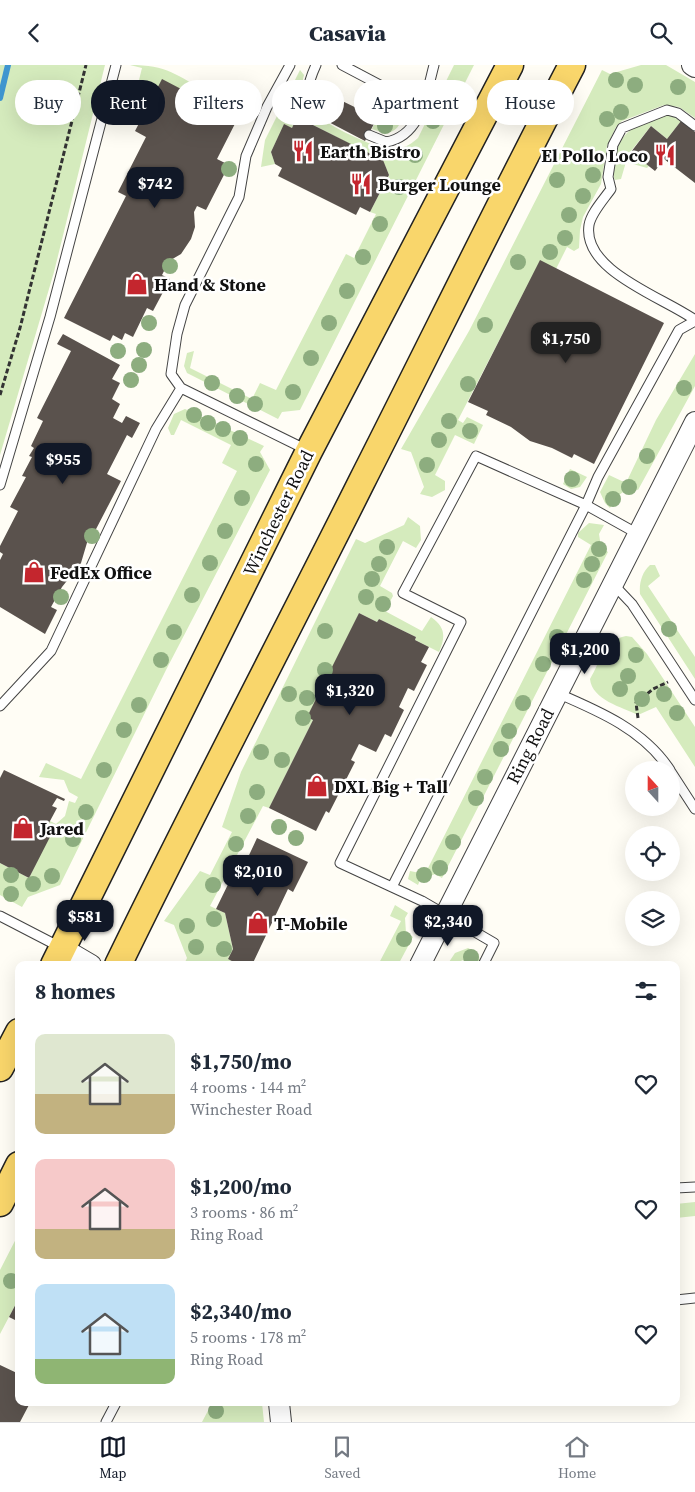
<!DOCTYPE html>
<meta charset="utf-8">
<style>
:root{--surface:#fff;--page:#f2f2f3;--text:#1f2937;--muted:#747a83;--line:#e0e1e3;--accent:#111827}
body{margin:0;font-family:"Source Serif 4",serif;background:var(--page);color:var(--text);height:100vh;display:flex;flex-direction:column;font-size:19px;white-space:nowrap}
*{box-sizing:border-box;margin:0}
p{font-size:16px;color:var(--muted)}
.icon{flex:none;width:28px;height:28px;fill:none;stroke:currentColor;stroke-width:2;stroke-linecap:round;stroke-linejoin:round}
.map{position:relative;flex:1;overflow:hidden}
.panel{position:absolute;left:15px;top:896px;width:665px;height:445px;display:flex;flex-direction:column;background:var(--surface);border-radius:10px;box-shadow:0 5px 20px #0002}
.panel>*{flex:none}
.top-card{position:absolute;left:15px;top:15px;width:665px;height:45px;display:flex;gap:10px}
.needle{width:32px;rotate:339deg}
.buttons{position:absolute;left:625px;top:696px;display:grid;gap:10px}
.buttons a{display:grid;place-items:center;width:55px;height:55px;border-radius:50%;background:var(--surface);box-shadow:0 5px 20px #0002;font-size:25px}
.price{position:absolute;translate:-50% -42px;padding:0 11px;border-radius:10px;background:var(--accent);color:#fff;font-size:16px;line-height:32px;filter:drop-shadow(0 1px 2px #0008)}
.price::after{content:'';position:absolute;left:50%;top:30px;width:15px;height:11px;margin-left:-8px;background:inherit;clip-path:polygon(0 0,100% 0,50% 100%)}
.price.current{background:#222;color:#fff}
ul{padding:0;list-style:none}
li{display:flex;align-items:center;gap:15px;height:125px;padding:0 20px}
li span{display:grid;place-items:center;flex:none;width:140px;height:100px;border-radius:10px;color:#555}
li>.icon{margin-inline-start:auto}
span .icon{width:60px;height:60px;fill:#fffc;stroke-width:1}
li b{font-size:21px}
h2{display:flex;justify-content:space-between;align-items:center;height:60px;padding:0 20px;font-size:21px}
.chip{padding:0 18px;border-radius:22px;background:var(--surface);box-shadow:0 5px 20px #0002;font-size:18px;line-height:45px}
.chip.current{background:var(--accent);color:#fff}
header{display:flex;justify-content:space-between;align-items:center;height:65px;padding:0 20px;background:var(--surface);font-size:22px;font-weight:800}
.tab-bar{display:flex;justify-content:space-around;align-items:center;height:70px;border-top:1px solid var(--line);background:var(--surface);font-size:14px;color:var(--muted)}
.tab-bar a{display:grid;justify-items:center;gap:2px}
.tab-bar .current{color:var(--accent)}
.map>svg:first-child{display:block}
</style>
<header><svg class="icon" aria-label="back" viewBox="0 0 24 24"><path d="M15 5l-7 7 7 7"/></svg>Casavia<svg class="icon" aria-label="search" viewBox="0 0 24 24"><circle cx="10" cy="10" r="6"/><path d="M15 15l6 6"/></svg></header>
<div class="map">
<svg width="695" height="1357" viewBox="0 0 695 1357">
<rect width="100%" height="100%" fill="#fffdf5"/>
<path fill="#d5ebbd" d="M0,0H105L54,207L0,390Z
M130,0C167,0 177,10 208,28L204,36L162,15L144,49L132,43L142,3Z
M454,0H474L300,345L282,347L278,354L187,308L184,301L187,288L194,286L190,303L252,334L260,318L276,325L346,189L354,193L376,149L370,147L389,110L383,96L298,52L292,63L284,60L271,87L275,99L261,102L265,75L300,5L304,10C292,52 353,70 382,84C397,86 407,83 418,73Z
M641,0H666L695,17V53L679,42L664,40L622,56L616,62L607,81L601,119L583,152L580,165L579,183L574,186L567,182L556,204L540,196L458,355L463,358L467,352L483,360L474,379L455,370L435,410L445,416V425L432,432L420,429L424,422L411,387L401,384L469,266L602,5L610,9Z
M665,50L673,51L681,56L667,74L651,61L631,86L649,101L647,103L626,97L621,114L615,115C612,109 615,102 615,95C620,62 638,61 665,50Z
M377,53L383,57L394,54L400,58C394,71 383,68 372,64Z
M695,289V321L638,425L630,422L615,433L610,443L605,438L600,427L609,410L626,418L656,355Z
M185,344L264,381L260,387L270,405L166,605L60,820L28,832L22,842L0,830V798L29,813L49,772L43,769L50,756L56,759L65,751L69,736L75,738L78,732L69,727L64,715L39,712L46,698L81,714L237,406L222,398L231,380L181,355L174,370H171L168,363L174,349Z
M570,404L587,412L580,422L571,424L563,419Z
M408,452L420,461L421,475L416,483L403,476L380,521L392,528L393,531L385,546L422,566L431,552C445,562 446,571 439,587L415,575L416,572L379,554L377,557L359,548L313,655L269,743L263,741L210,841L225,848L233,884L228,894L239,900L184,899L187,893L174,860L164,856L200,806L210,810L232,767L222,762L241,707L356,474L365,478L404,460Z
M589,458L604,460L599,469L601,482L608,487L442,813L435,809L420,815L418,820L408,814L410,806L425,809L591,480L578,472V468Z
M650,500H655L660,511L648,521L695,592V614L640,529C639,518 642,507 650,500Z
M626,571L632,572L647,589L695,662V702L656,642L638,650C622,642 592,635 590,614C601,596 603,575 626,571Z
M395,840L408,848L405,853L406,868L413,872L398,900H378L401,856L390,851Z
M468,883L478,888L480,896L477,900H472L462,895L459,900H447L455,888Z
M695,1137V1151L676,1153V1139Z
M19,1168V1233L0,1269V1205Z
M212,1338H262L264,1357H202Z"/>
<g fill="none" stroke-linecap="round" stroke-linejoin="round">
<path stroke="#3f96cf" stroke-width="6" d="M0,33L8,0"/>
</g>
<path fill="#5a524d" d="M162,14L204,36L208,28L242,45L217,94L229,100L206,145L197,141L194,147L195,162L191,174L181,189L169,196L162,210L170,214L153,246L147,243L133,272L125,268L122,275L113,270L110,276L64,253L126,131L118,127L146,72L135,66Z
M332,31L377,53L365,76L321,53Z
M297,52L383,95L389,110L370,147L360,142L356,150L278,111L282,103L275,99L271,87L284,59L292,63Z
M681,56L695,67V118L664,94L655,106L631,87L651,61L667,74Z
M540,195L664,258L594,399L574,389L572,393L552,383L530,376L511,362L486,350L488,346L468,337Z
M63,269L120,300L112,314L120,318L112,334L120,339L113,353L122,358L126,351L140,358L132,373L127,370L107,409L121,416L94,468L91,467L89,471L81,498L62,522L51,542L57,545L45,569L0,542V495L3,489L0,487V481L18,446L10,442L26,412L22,411L32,392L29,391L34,383L31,381L43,356L37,353L71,286L57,279Z
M359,548L377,557L379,554L416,572L415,575L429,582L421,597L427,600L414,626L408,623L399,642L404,645L391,672L385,669L376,687L359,679L351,695L355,697L329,748L326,746L316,766L269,743L313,655L307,652Z
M4,705L65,734L64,736L57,733L52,741L57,743L43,769L50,772L29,813L0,798V713Z
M257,773L308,797L293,827L288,824L252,900H239L228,894L233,884L225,848L216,844L237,801L243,803Z
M19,1233V1257L9,1252Z
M0,1300L19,1309V1338H30L20,1357H0Z"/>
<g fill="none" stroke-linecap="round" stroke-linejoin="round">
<g stroke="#444" stroke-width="11">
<path id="service" d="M316,0C306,22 304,31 324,47
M342,0L431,47
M695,61L678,48L667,45L622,63L613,80L608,112L611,124C604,134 591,148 589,160C582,206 663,232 695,255
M369,70L386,77C421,71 426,30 434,0
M181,323L171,309L177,269L185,240L239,132L246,91L267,42L290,0
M0,420L50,252L116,0
M613,519L632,539L695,635
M557,628C599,646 644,665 670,705
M0,641L51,586L156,364L181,323L307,385
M671,707L695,744
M392,822L586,440L598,412L679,265L695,256
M0,851L60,882
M483,900L494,878L422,836L340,798L461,557L403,528L476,391L586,440L638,469
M676,1123L695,1122
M676,1235L695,1233
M106,1357L116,1338"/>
</g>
<g stroke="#444" stroke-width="22">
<path id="tertiary" d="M692,0L695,2
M62,883L91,900
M420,900L695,357
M279,1338L281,1357"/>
</g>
<g stroke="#222" stroke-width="29">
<path id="primary" d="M54,900L309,386L510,0
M118,900C197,737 281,578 362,416C432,278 500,138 572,0
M0,1003L19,967
M0,1138L19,1100"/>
</g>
<path stroke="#333" stroke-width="3" stroke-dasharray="5 2.5" stroke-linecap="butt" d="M0,330L20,263L86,0
M638,653L636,638L653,624L668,617"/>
<use href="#service" stroke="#fff" stroke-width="9"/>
<use href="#tertiary" stroke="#fff" stroke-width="20"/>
<use href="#primary" stroke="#f9d66b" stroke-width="26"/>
</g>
<g fill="#8dad7f">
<circle cx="616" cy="15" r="8"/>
<circle cx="635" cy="20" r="8"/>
<circle cx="678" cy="22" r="8"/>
<circle cx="449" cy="25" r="8"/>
<circle cx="621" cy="47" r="8"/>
<circle cx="607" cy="54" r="8"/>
<circle cx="433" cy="56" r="8"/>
<circle cx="385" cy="61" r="8"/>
<circle cx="415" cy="90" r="8"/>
<circle cx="229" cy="104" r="8"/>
<circle cx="593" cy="110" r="8"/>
<circle cx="557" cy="115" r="8"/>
<circle cx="399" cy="122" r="8"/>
<circle cx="583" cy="131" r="8"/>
<circle cx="569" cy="150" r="8"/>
<circle cx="380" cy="159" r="8"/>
<circle cx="565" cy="173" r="8"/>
<circle cx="550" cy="187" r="8"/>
<circle cx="363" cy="192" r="8"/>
<circle cx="518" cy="197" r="8"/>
<circle cx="170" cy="201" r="8"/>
<circle cx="347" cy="226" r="8"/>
<circle cx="149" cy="258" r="8"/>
<circle cx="329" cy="258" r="8"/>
<circle cx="485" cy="260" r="8"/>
<circle cx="144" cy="285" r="8"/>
<circle cx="118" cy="286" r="8"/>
<circle cx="311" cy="293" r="8"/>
<circle cx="139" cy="300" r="8"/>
<circle cx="131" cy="315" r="8"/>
<circle cx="212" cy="318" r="8"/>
<circle cx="468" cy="319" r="8"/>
<circle cx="684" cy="323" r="8"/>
<circle cx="293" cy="327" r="8"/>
<circle cx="237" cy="331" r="8"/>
<circle cx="255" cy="339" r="8"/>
<circle cx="194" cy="350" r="8"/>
<circle cx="449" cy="356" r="8"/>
<circle cx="208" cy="358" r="8"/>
<circle cx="223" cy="364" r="8"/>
<circle cx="470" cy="366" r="8"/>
<circle cx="240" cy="373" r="8"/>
<circle cx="439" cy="375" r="8"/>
<circle cx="647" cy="391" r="8"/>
<circle cx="256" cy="399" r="8"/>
<circle cx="427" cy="400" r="8"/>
<circle cx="572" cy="414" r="8"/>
<circle cx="629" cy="422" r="8"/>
<circle cx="242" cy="433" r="8"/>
<circle cx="613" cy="434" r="8"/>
<circle cx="225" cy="466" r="8"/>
<circle cx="92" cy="471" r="8"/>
<circle cx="387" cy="482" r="8"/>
<circle cx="599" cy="484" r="8"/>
<circle cx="210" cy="498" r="8"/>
<circle cx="379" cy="499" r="8"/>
<circle cx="592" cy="499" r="8"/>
<circle cx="372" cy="514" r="8"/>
<circle cx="584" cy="515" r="8"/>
<circle cx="192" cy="530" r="8"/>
<circle cx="61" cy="532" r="8"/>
<circle cx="366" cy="532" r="8"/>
<circle cx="383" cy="539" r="8"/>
<circle cx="669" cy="564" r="8"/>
<circle cx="325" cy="566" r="8"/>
<circle cx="174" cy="567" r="8"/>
<circle cx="557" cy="572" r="8"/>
<circle cx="636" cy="590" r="8"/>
<circle cx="161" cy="595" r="8"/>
<circle cx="543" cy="599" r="8"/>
<circle cx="325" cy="605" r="8"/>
<circle cx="628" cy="611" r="8"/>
<circle cx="620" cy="624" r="8"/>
<circle cx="289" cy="629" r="8"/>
<circle cx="664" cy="629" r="8"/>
<circle cx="307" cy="633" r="8"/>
<circle cx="642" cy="634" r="8"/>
<circle cx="523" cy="638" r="8"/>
<circle cx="139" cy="640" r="8"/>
<circle cx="677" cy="648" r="8"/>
<circle cx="303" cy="653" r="8"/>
<circle cx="124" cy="665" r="8"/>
<circle cx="509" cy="666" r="8"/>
<circle cx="501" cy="684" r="8"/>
<circle cx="261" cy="687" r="8"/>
<circle cx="282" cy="695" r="8"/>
<circle cx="104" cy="705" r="8"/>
<circle cx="485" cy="712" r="8"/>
<circle cx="257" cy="727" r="8"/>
<circle cx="476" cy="733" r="8"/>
<circle cx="86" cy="747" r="8"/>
<circle cx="248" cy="751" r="8"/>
<circle cx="279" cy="762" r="8"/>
<circle cx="296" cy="773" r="8"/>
<circle cx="73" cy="774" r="8"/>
<circle cx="453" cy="777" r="8"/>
<circle cx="236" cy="779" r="8"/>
<circle cx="440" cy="803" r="8"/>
<circle cx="11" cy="810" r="8"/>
<circle cx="424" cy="810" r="8"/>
<circle cx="52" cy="811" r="8"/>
<circle cx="33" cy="819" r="8"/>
<circle cx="213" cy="820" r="8"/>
<circle cx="11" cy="829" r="8"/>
<circle cx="214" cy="854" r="8"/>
<circle cx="187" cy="861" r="8"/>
<circle cx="404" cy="874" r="8"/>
<circle cx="196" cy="882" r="8"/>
<circle cx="224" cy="884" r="8"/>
<circle cx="471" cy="892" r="8"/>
<circle cx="11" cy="1216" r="8"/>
<circle cx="216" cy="1346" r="8"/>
</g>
<defs>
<g id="restaurant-bare" transform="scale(1.725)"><path d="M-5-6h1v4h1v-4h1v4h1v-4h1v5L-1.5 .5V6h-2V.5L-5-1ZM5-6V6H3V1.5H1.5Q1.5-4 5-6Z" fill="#c4262e" stroke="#fff" stroke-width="2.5" paint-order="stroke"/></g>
<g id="shop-bare" transform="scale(1.725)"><path d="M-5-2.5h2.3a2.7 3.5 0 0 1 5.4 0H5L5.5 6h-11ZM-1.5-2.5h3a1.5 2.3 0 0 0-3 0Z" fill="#c4262e" stroke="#fff" stroke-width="2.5" paint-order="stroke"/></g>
</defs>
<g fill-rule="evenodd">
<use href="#restaurant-bare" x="303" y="86"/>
<use href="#restaurant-bare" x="665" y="90"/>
<use href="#restaurant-bare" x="361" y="119"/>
<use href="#shop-bare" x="137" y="219"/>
<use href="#shop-bare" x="34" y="507"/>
<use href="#shop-bare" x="317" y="721"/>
<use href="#shop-bare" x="23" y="763"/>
<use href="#shop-bare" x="258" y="858"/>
</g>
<g text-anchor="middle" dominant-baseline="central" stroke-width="5" stroke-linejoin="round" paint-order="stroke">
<g font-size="18" font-weight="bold" fill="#111" stroke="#fff" text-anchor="start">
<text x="320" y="86">Earth Bistro</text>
<text x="648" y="90" text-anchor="end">El Pollo Loco</text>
<text x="378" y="119">Burger Lounge</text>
<text x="154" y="219">Hand &amp; Stone</text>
<text x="50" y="507">FedEx Office</text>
<text x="334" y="721">DXL Big + Tall</text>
<text x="40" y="763">Jared</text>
<text x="274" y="858">T-Mobile</text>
</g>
<g font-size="18" fill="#111" stroke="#fff">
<text transform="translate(278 448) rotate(-64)">Winchester Road</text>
<text transform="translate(530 681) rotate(-63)">Ring Road</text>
</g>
</g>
</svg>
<div class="buttons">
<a><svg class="needle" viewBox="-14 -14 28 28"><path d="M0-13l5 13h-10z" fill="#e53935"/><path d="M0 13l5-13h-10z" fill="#747a83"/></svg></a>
<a><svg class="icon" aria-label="locate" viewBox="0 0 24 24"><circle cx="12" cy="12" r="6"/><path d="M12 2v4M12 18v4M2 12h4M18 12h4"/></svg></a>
<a><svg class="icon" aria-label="layers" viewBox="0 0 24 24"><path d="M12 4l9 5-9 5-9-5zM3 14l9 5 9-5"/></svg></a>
</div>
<b class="price" style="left:155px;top:144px">$742</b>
<b class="price current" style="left:566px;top:299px">$1,750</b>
<b class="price" style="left:63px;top:420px">$955</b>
<b class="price" style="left:585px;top:610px">$1,200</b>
<b class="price" style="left:350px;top:651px">$1,320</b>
<b class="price" style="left:258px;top:832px">$2,010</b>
<b class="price" style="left:85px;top:877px">$581</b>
<b class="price" style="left:448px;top:882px">$2,340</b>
<div class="top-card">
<a class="chip">Buy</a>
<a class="chip current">Rent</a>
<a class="chip">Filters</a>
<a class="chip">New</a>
<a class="chip">Apartment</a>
<a class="chip">House</a>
</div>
<section class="panel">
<h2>8 homes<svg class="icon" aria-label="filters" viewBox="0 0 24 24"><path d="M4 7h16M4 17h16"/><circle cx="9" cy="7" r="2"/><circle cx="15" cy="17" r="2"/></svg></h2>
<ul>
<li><span style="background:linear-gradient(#dfe7d0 60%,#c2b280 0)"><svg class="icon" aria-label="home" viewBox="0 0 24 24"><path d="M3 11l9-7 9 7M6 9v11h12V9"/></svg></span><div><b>$1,750/mo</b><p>4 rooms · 144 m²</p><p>Winchester Road</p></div><svg class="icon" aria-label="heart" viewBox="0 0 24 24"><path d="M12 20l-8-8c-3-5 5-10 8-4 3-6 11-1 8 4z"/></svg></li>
<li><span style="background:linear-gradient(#f6c9c9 70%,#c2b280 0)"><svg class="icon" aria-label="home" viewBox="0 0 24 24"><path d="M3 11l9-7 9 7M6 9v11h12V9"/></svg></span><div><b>$1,200/mo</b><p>3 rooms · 86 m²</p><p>Ring Road</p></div><svg class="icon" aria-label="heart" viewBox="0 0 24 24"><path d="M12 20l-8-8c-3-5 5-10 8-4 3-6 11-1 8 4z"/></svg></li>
<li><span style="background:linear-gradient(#bfe0f5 75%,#8fb573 0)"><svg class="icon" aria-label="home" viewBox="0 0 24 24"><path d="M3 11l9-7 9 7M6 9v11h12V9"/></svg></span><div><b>$2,340/mo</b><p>5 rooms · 178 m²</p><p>Ring Road</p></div><svg class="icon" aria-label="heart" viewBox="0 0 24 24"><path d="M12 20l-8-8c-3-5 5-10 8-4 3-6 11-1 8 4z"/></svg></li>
</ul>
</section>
</div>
<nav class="tab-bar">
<a class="current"><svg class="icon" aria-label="map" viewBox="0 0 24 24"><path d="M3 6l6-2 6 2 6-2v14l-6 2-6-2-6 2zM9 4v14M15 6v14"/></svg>Map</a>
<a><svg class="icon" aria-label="saved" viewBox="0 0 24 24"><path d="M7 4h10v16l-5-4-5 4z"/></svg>Saved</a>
<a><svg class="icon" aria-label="home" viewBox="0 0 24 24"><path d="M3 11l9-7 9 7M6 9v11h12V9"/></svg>Home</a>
</nav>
